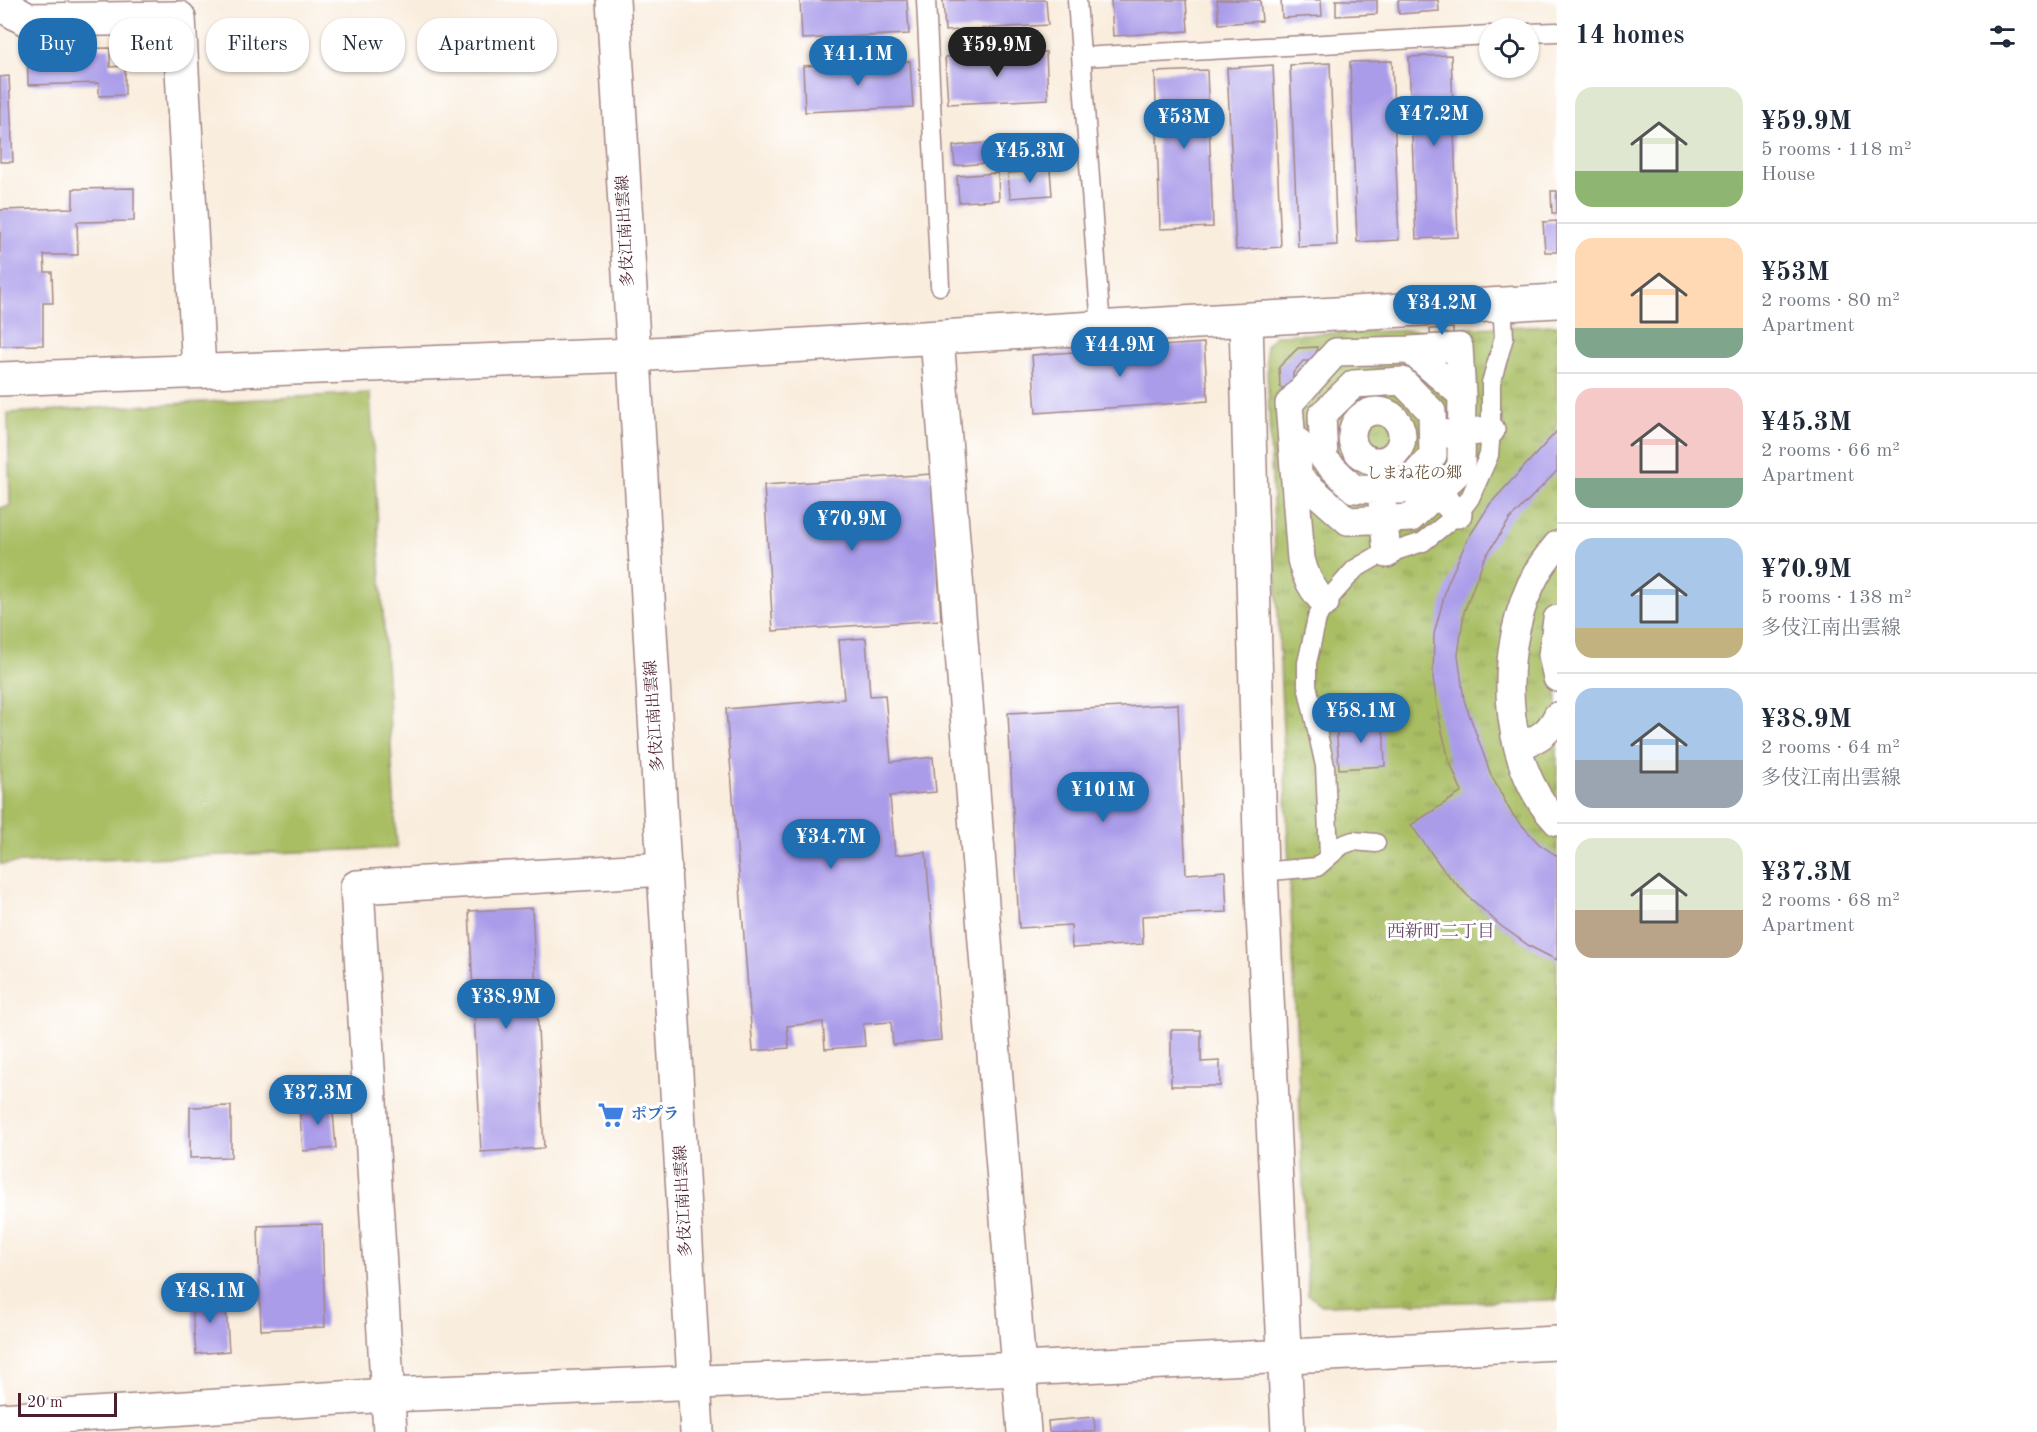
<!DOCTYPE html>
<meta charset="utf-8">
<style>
:root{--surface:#fff;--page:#f6f6f7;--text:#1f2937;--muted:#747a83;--line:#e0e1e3;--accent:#1f6fb2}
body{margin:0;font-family:"Old Standard TT","Noto Serif JP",serif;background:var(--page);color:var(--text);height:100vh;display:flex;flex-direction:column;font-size:22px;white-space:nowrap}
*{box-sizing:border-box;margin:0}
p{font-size:20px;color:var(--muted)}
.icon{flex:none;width:33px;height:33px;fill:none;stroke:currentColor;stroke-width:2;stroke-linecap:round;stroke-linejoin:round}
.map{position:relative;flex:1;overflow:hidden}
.panel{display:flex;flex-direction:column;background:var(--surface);width:480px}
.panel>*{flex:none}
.top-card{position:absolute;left:18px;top:18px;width:570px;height:54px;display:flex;gap:12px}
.tools{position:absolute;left:1479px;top:18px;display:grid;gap:12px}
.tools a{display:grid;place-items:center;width:60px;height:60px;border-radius:50%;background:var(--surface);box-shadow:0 2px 4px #0004;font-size:30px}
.scale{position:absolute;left:18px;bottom:15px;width:99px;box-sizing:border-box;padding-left:6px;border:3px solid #4a1f2b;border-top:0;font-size:16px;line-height:21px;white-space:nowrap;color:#4a1f2b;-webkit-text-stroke:4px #fff;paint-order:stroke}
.price{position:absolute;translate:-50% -51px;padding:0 14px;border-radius:21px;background:var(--accent);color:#fff;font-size:20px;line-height:39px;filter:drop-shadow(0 2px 3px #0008)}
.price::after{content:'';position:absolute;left:50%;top:36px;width:18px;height:14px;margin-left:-9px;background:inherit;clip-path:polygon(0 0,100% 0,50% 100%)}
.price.selected{background:#222;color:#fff}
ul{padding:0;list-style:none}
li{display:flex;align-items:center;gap:18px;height:150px;padding:0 18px}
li+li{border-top:2px solid var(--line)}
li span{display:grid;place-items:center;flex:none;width:168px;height:120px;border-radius:18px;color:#555}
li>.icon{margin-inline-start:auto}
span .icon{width:72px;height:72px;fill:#fffc;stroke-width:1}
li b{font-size:26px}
h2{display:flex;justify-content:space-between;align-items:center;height:72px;padding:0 18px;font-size:26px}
.pill{padding:0 21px;border-radius:24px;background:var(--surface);box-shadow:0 2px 4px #0004;font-size:21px;line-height:54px}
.pill.selected{background:var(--accent);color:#fff}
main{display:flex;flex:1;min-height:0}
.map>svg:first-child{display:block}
</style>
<main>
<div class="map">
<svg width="1557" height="1432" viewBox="0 0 1557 1432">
<defs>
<pattern id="park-tufts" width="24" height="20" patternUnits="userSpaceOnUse" patternTransform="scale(1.5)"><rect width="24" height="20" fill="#a9be63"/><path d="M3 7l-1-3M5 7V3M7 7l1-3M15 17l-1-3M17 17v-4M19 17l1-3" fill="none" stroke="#8c9a52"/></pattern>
</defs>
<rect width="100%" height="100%" fill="#fff"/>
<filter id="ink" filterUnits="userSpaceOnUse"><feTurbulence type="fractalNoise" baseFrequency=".0167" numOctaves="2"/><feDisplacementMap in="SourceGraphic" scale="12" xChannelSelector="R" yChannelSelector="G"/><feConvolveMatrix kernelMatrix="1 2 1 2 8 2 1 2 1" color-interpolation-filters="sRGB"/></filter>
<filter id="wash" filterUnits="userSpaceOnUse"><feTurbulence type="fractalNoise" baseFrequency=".008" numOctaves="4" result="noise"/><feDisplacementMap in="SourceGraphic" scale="24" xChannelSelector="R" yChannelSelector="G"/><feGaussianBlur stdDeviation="1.35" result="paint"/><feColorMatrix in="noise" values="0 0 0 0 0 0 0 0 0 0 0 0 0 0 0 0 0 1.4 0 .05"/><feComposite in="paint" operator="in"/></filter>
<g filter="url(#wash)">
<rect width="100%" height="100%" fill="#f9eddd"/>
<path fill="#a9be63" stroke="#7a6e47" stroke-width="1.5" d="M370,393L397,848L0,864V508L10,506L8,413Z"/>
<path fill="url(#park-tufts)" stroke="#7a6e47" stroke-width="1.5" d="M1557,325V1300L1322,1305L1308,1295L1266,346L1276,335Z"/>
<g id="blocks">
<path fill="#aa9ce9" d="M800,0H907L909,34L802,39Z
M943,0H1046L1048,25L945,31Z
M1111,0H1186L1188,31L1113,36Z
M1217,0H1260L1262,21L1219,24Z
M1281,0H1321L1322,16L1282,18Z
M1336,0H1377V14L1336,16Z
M1398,0H1438L1439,11L1399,14Z
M63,29V49L110,48V67L125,66V95L99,96V83L28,85L27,31Z
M1046,52L1048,99L948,104L945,57Z
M1451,55L1458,237L1416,239L1409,57Z
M910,61L913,107L805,112L803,66Z
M1392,61L1399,240L1357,242L1350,62Z
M1330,63L1337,245L1298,247L1290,65Z
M1273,65L1281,247L1236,250L1227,68Z
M1207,70L1213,227L1160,229L1155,72Z
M9,76L13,162H0V77Z
M1049,138L1051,160L1007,163V141Z
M996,142L998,162L955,166L953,146Z
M1050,170L1052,195L1010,198L1008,173Z
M998,173L999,200L959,202L957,176Z
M134,188V221L77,222L78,255H44L45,272H52L53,303H43V345L0,346V210L73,208V189Z
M1551,191H1557V213H1552Z
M1557,221V252H1545L1543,222Z
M1453,328V342L1431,344L1430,329Z
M1204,343L1208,401L1036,413L1032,355Z
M1317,347L1316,361H1303L1293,373V387L1280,388L1279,367L1298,348Z
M1557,431V471L1510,519L1484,559L1464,612L1458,655L1464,700L1491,775L1512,814L1539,844L1557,856V960L1531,947L1501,926L1469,897L1445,872L1411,825L1462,792L1449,760L1439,719L1433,678L1434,634L1447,585L1467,540L1490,504Z
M932,474L941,620L773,631L764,485Z
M866,638L870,696L885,695L891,762L933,757L936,792L890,796L895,855L926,852L941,1040L893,1045L891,1022L863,1024L865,1046L825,1049L823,1022L787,1026L789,1048L753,1051L726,709L844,699L839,640Z
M1178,704L1186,874L1225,871L1227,912L1142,916L1143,944L1072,948L1071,925L1019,928L1008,713Z
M1383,719L1385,766L1339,769L1336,721Z
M532,908L544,1148L481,1152L469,911Z
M1171,1030H1201V1062L1220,1061V1086H1171Z
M332,1101L336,1148L303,1151L299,1105Z
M231,1106V1157L190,1158V1107Z
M322,1224L325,1327L261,1330L258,1226Z
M225,1294L229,1351L196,1354L191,1296Z
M1094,1417L1095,1432H1049L1048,1421Z"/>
</g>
</g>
<g filter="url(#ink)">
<use href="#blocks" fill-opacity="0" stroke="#a28684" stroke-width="1.5"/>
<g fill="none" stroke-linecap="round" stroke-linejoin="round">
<g stroke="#a28684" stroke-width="21">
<path id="service" d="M926,0L940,286
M1077,0L1101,328
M1528,33L1557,32
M1081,57L1490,35
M1329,855L1325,766L1307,685V663L1317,618L1325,603L1355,569L1374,558L1423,542L1458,514L1470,498L1489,455L1491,430V383L1504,337L1502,304
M1261,872L1317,867L1342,845L1353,841L1376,843"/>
</g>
<g stroke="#a28684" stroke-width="30">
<path id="pedestrian" d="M1410,350L1459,347L1462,395
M1402,381L1432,412L1433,455L1402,490L1354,489L1324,459L1322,415L1354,384Z
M1352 436a25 25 0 1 1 50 0a25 25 0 1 1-50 0Z
M1446,434L1491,430
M1297,441L1298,477L1348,521L1411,518L1461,469L1462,395L1410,350L1336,352L1289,404L1301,559C1305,577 1312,590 1325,603
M1425,481L1458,514
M1382,501L1387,554
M1557,545C1550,554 1543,562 1538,571C1497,642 1499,761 1557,822
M1557,619L1552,655L1557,678
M1523,745C1539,738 1549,733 1557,716"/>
</g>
<g stroke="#a28684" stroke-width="36">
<path id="minor" d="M0,4L28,20L179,18L199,370
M1246,320L1261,872L1288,1432
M937,338L1024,1432
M0,379L633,355L1557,301
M390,1432L357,887L665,869"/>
</g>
<g stroke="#a28684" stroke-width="36">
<path id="tertiary" d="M0,1420L388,1395L1020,1369L1557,1343"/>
</g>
<g stroke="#a28684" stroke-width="36">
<path id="secondary" d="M613,0L697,1432"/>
</g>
<use href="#service" stroke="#fff" stroke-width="18"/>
<use href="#pedestrian" stroke="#fff" stroke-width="27"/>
<use href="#minor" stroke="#fff" stroke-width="33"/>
<use href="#tertiary" stroke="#fff" stroke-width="33"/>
<use href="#secondary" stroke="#fff" stroke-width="33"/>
</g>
</g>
<defs>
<g id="supermarket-bare" transform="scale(2.07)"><path d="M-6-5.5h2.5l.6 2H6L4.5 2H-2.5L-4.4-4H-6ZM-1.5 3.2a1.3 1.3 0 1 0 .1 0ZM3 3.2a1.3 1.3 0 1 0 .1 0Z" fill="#3f7fe0" stroke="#fff" stroke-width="2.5" paint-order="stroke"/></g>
</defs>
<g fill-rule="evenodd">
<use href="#supermarket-bare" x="611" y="1115"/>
</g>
<g text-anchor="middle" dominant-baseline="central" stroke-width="6" stroke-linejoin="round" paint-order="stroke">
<g font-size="16" fill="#4a1f2b" stroke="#fff">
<text transform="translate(626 231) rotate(-93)">多伎江南出雲線</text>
<text transform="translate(655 716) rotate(-94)">多伎江南出雲線</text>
<text transform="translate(684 1201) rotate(-93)">多伎江南出雲線</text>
</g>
<g font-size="16" fill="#6b573f" stroke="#fff">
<text x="1414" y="474">しまね花の郷</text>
</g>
<g font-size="16" font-weight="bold" fill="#366cbe" stroke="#fff" text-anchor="start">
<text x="631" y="1115">ポプラ</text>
</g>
<g font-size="18" fill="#6c4b6e" stroke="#fff">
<text x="1441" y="932">西新町二丁目</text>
</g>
</g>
</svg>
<div class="tools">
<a><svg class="icon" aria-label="locate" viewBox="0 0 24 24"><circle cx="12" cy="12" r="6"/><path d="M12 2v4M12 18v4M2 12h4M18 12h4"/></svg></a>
</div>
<div class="scale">20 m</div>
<b class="price selected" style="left:997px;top:78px">¥59.9M</b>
<b class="price" style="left:858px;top:87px">¥41.1M</b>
<b class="price" style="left:1434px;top:147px">¥47.2M</b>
<b class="price" style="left:1184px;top:150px">¥53M</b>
<b class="price" style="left:1030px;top:184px">¥45.3M</b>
<b class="price" style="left:1442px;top:336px">¥34.2M</b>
<b class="price" style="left:1120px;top:378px">¥44.9M</b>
<b class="price" style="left:852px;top:552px">¥70.9M</b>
<b class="price" style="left:1361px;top:744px">¥58.1M</b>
<b class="price" style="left:1103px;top:823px">¥101M</b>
<b class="price" style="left:831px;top:870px">¥34.7M</b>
<b class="price" style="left:506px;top:1030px">¥38.9M</b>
<b class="price" style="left:318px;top:1126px">¥37.3M</b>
<b class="price" style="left:210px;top:1324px">¥48.1M</b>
<div class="top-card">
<a class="pill selected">Buy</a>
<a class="pill">Rent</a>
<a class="pill">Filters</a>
<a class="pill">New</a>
<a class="pill">Apartment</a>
</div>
</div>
<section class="panel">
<h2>14 homes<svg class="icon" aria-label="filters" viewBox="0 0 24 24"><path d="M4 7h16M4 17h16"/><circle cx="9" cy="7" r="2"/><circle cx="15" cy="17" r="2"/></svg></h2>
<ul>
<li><span style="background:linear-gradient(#dfe7d0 70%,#8fb573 0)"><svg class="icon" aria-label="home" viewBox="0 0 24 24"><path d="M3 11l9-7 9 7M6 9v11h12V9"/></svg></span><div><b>¥59.9M</b><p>5 rooms · 118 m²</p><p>House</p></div></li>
<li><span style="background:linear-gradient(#ffd9b3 75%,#7fa58c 0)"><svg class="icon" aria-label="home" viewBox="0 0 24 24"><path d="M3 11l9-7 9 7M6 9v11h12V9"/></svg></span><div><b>¥53M</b><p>2 rooms · 80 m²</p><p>Apartment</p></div></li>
<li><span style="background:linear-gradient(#f6c9c9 75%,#7fa58c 0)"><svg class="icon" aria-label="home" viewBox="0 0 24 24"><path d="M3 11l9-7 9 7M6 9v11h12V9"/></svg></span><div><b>¥45.3M</b><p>2 rooms · 66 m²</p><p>Apartment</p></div></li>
<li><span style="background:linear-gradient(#a9c7e8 75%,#c2b280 0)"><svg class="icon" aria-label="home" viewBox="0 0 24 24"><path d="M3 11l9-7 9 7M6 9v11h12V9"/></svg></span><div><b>¥70.9M</b><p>5 rooms · 138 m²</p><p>多伎江南出雲線</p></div></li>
<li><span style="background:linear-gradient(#a9c7e8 60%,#9aa5b1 0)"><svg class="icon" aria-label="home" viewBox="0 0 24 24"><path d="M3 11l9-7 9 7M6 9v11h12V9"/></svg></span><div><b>¥38.9M</b><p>2 rooms · 64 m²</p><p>多伎江南出雲線</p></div></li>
<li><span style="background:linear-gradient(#dfe7d0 60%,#b9a48a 0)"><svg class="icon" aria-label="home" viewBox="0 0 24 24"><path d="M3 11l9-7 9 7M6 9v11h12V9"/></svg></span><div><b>¥37.3M</b><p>2 rooms · 68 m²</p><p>Apartment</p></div></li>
</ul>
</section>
</main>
